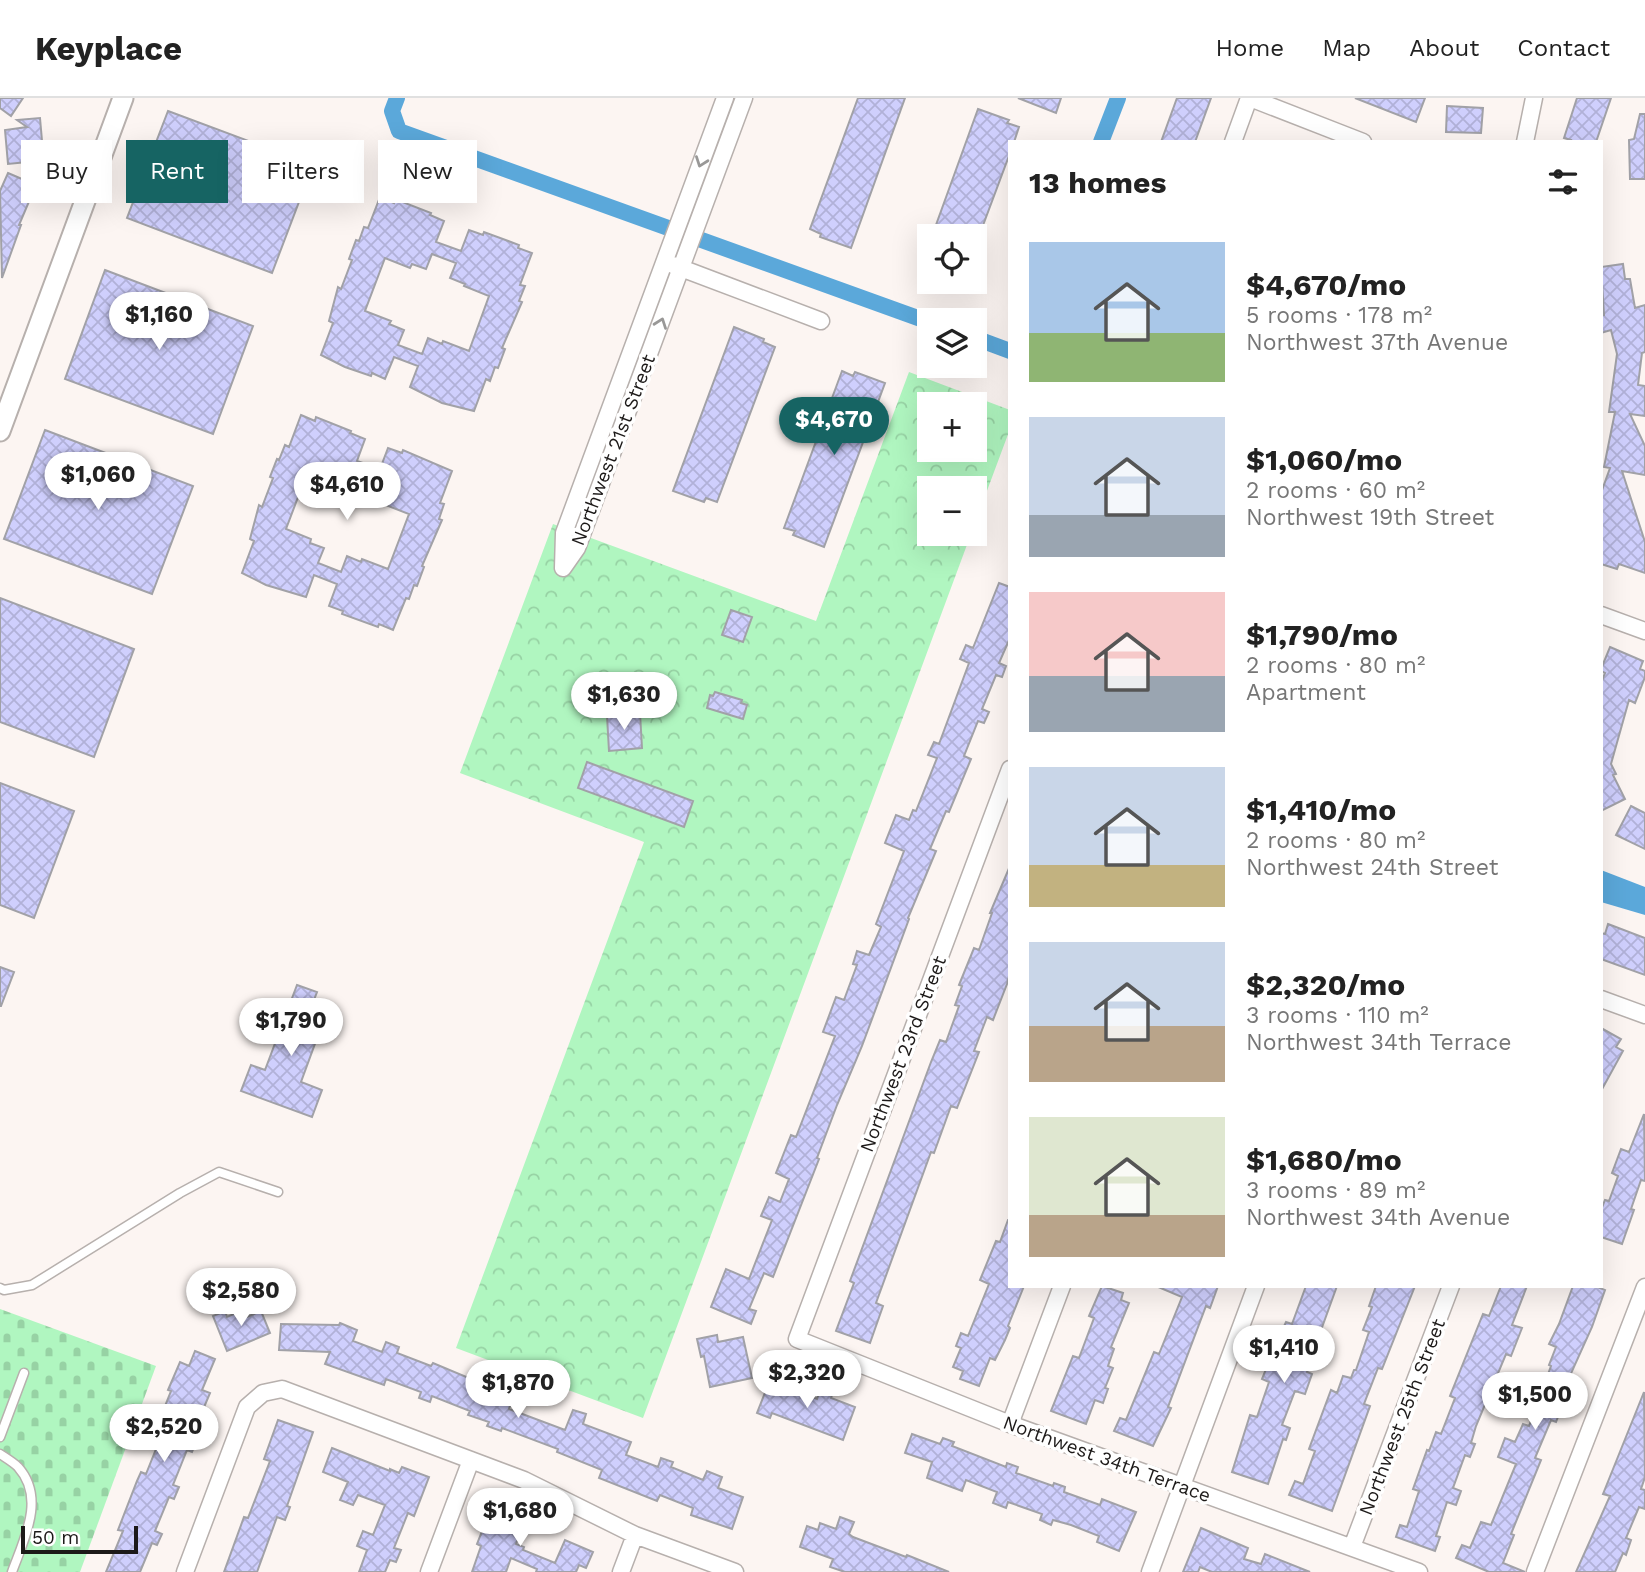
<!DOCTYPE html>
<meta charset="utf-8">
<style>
:root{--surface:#fff;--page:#f6f6f6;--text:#222;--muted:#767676;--line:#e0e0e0;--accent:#166463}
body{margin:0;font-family:"Work Sans",sans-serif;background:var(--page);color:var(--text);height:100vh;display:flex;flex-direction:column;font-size:26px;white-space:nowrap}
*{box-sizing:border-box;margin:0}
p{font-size:23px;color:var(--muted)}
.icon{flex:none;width:38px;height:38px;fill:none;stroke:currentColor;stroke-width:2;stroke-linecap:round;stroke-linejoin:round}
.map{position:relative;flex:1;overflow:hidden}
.details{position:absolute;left:1008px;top:42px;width:595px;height:1148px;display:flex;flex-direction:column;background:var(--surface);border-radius:0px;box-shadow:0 7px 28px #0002}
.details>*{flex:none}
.top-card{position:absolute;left:21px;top:42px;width:665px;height:63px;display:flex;gap:14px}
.controls{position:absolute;left:917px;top:126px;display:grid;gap:14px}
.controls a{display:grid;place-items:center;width:70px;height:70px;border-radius:0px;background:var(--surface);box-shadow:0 7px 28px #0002;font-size:35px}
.scale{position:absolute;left:21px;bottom:18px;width:117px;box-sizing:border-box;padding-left:7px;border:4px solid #1c1918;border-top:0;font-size:19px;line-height:24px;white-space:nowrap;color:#1c1918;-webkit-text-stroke:5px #fff;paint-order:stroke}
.price{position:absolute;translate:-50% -60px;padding:0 16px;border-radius:24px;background:#fff;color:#222;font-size:23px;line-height:46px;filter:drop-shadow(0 2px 4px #0008)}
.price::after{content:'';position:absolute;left:50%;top:42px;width:21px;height:16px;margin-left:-10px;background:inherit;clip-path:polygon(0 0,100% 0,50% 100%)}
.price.on{background:var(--accent);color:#fff}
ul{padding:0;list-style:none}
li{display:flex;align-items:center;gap:21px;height:175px;padding:0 21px}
li span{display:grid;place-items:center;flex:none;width:196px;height:140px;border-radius:0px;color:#555}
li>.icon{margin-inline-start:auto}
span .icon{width:84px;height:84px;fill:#fffc;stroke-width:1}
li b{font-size:30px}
h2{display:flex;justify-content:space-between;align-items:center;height:84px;padding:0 21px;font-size:30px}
.pill{padding:0 24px;border-radius:0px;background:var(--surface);box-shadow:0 7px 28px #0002;font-size:24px;line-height:63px}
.pill.on{background:var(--accent);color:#fff}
header{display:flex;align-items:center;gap:42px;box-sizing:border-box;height:98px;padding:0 35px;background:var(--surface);border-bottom:2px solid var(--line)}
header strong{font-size:33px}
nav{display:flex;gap:38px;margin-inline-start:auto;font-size:24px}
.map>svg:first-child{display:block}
</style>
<header>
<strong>Keyplace</strong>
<nav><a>Home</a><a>Map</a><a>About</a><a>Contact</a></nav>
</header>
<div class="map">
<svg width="1645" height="1474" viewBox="0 0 1645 1474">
<defs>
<pattern id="forest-crowns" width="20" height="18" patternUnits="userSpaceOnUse" patternTransform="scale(1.75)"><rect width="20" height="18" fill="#b0f6c0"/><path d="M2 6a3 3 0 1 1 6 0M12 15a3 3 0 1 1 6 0" fill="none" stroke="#97d2a4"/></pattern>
<pattern id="cemetery-stones" width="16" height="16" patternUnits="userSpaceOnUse" patternTransform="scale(1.75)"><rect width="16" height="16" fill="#b0f6c0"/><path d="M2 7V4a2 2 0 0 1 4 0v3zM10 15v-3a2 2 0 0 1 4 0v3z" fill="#97d2a4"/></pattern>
<pattern id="building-cross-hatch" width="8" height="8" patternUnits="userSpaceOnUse" patternTransform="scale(1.75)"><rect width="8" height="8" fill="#cfcffd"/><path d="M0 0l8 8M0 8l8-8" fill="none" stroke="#b1b1d8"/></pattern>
</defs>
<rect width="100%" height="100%" fill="#fcf5f2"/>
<path fill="url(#forest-crowns)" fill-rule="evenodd" d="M909,274L1010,312V331L975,425V390H929V436H971L643,1320L456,1250L644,744L460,675L553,426L816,523ZM929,306H975V352H929Z"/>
<path fill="url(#cemetery-stones)" d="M0,1211L156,1268L80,1474H0Z"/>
<path fill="#5ba8da" d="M1601,772L1645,789V817L1601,804Z"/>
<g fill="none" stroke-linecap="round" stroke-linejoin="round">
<path stroke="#5ba8da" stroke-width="16" d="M397,0L392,13L399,33L929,224
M1101,44L1118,0
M975,240L1010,253"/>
</g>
<path fill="url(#building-cross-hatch)" stroke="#a1a1a7" stroke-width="2" fill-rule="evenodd" d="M0,0H23L11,18L0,10Z
M858,0H905L851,150L820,139L821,136L810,131Z
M1018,0H1061L1056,15Z
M1177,0H1211L1195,44H1161Z
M1355,0H1425L1416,24Z
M1577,0H1611L1596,44H1570L1571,42L1564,40Z
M1447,8L1483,10L1481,35L1446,34Z
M978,11L1009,22L1007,25L1019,29L1014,44H1010V55L979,138H932Z
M168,13L313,67L272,175L127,120Z
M1640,16H1645V81H1630L1629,42L1634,41Z
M40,20L42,43L35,44L37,63L8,66L5,32L27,29L17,22Z
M8,75L36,87L19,127H21L2,180L0,93Z
M380,99L394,105L395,101L431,115L430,117L444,123L436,144L461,153L469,132L483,137L484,134L519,147L518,150L532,155L520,187L525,188L519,203L522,204L502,250L505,251L498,270L495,269L490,283L486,281L474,313L442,305L410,289L418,268L394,259L385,281L372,275L371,278L345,269L321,257L333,225L329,223L338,189L341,191L352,162L349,161L356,142L359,143L364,129L368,130ZM432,156L456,165L450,180L465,186L464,188L489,198L469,253L443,243L442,246L428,240L422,256L398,247L404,232L389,226L391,223L365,213L385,160L410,170L412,166L426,171Z
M1623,166L1625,181H1630L1635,210L1645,207V254L1642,255L1638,287L1645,288V318L1630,316L1645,348V377L1622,373L1645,444V475L1619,466L1617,471L1601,466V395L1610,370L1604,369L1615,314H1609L1617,256L1611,232L1601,235V217H1604L1601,169Z
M105,172L253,228L213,336L65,281Z
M734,229L764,241L763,244L775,249L717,404L706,400L704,404L673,393Z
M842,273L853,278L855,274L885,285L824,449L793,437L795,433L784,430Z
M301,317L315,323L316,319L351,333L350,335L365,341L357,363L380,371L388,350L402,355L403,352L452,373L440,405L444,406L439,421L442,422L422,468L424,469L417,488L414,487L409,501L406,500L393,532L379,526L378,529L342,516L343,513L329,508L337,486L314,477L306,499L266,487L242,475L254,443L250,441L259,407L262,409L273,380L270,379L277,361L279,362L285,347L289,349ZM352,374L376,383L370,398L384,404L383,406L409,416L388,471L362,461L361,464L347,458L341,474L318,465L324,450L310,445L311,441L286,431L306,378L331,388L332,384L346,390Z
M45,332L193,388L152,496L4,441Z
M999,485L1010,489V540L999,565L1006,568L1002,579L996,577L982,611L989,614L984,625L978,623L964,658L971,661L949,714L946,713L930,751L936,753L908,820L909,821L862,948L837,1007L817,1060L819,1061L773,1179L764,1175L749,1211L756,1213L751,1226L711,1209L726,1171L749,1181L772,1122L761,1118L769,1099L780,1104L789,1081L776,1075L791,1037L796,1039L835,938L823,934L836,899L844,902L857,867L853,866L857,853L869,857L881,829L876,826L904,753L885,745L896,717L909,722L913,712L916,713L937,660L928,657L934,644L939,646L969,565L960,561L966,547L973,550Z
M0,500L134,551L94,659L0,624Z
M731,512L752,519L743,544L722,537Z
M1610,549L1643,563L1640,571L1645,573V579L1635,605L1629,602L1611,666L1616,676L1613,677L1625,701L1601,713V585L1605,575L1601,573V571Z
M715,594L742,602L741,605L747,607L743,621L707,610L710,597L713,598Z
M640,615L642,650L609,653L607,618Z
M587,664L693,703L684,729L578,690Z
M0,685L74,713L34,820L0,807Z
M1631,708L1645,715V751L1616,737Z
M1010,768V874L1007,886L993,922L987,919L974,953L979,954L957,1010L951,1008L934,1055L931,1054L876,1205L883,1208L870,1245L836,1233L854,1185L850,1183L931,964L940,942L946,944L959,908L955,907L962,888L959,887L974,850L979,852L992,815H990Z
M1608,826L1645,840V877L1601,861V835L1605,836Z
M0,869L14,874L1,908H0Z
M297,887L317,894L312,907L327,913L301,984L322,992L312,1019L241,993L251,967L265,972Z
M1601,930L1621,941L1616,949L1623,953L1601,993Z
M1644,1016L1645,1083L1641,1082L1631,1111L1634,1112L1622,1146L1601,1139V1112L1605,1102L1609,1103L1618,1078L1612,1075L1621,1051L1629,1054Z
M1008,1122H1010V1188H1024L1008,1228L1010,1230L1005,1242L995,1262L990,1260L979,1288L960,1281L963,1273L953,1269L961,1250L956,1248L961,1235L968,1238L989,1186L980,1182L996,1143L1000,1144Z
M1102,1188L1123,1195L1121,1202L1129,1205L1111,1249L1114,1251L1108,1268L1113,1270L1105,1290L1108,1291L1103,1305L1095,1302L1086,1326L1051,1313L1073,1258L1079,1260L1094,1220L1089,1218Z
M1156,1188H1218L1210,1210L1206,1208L1168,1309L1171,1310L1153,1348L1114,1333L1120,1320L1126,1322L1154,1254L1159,1256L1182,1199Z
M1306,1188H1337L1320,1235L1325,1236L1320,1249L1316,1247L1307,1274L1312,1276L1305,1296L1295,1293L1282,1327L1290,1330L1286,1342L1283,1341L1268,1386L1232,1374L1250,1317L1257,1319L1269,1284L1262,1281L1277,1244L1286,1224L1292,1226Z
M1376,1188H1415L1382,1271L1378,1270L1364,1306L1370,1308L1332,1413L1289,1397L1295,1383L1303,1386L1315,1353L1309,1351L1331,1292L1337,1295L1343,1278L1351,1280L1354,1272H1356L1369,1234L1363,1232L1372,1209L1369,1208Z
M1501,1188H1527L1512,1227L1522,1230L1511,1258L1506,1256L1476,1328L1471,1345L1475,1346L1470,1359L1465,1357L1453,1390L1461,1393L1456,1407L1447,1404L1436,1438L1440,1439L1435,1453L1396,1439L1400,1427L1407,1429L1419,1393L1413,1391L1427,1352L1429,1353L1436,1334L1441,1336L1455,1300L1450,1298L1483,1216L1489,1218Z
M1573,1188H1595L1605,1192L1592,1229L1568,1282L1572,1283L1556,1324L1551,1322L1535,1360L1541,1362L1511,1436L1514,1437L1503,1465L1525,1474H1489L1456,1460L1462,1447L1470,1450L1481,1424L1491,1427L1516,1366L1498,1359L1505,1340L1515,1344L1523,1326L1529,1328L1551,1268L1549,1267L1556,1249L1549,1246L1559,1226Z
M243,1212L247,1219L261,1213L270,1235L227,1253L213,1218L225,1213L227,1219Z
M340,1225L357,1232L353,1243L382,1254L386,1244L399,1249L397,1255L431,1268L433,1265L490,1289L492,1284L508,1290L504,1298L512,1301L509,1311L565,1332L573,1312L586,1316L583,1326L631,1344L626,1357L658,1369L661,1360L673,1364L671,1369L703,1382L707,1373L722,1379L718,1390L743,1399L732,1431L691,1417L693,1410L660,1397L657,1403L599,1380L602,1372L557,1354L558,1351L502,1330L501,1333L487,1328L489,1324L468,1317L470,1313L432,1298L430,1304L419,1300L421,1294L386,1281L384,1287L325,1266L330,1254L279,1252L281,1226L339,1227Z
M717,1237L718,1244L743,1239L752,1280L710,1289L704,1258L701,1259L697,1241Z
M195,1253L215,1261L202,1292L210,1295L202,1314L207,1316L192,1354L187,1352L173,1387L179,1389L174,1401L169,1399L155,1433L162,1436L157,1447L152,1445L140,1474H106L123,1433L118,1432L137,1383L141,1374L146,1376L160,1341L153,1338L171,1293L168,1292L180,1264L189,1268Z
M770,1282L817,1301L820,1293L832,1297L831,1300L855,1309L843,1342L772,1315L770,1320L757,1315Z
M1644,1294L1645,1379L1641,1391L1645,1392V1411L1639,1409L1626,1440L1631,1442L1626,1457L1623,1455L1615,1474H1576L1610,1398L1603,1396Z
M278,1322L313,1334L287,1408L290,1409L285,1422L277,1419L257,1474H224L244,1419L248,1420L270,1363L264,1361Z
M912,1336L940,1346L943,1340L954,1344L952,1348L1006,1369L1007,1365L1018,1369L1016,1375L1053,1388L1054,1385L1065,1389L1064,1394L1100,1407L1102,1401L1136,1414L1119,1453L1097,1444L1099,1438L1071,1427L1053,1422L1051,1427L1040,1422L1042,1416L1008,1404L1006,1410L993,1405L997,1394L966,1382L962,1393L927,1380L932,1364L905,1355Z
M332,1350L390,1373V1371L399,1375L402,1369L429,1379L414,1418L408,1415L394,1450L401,1452L396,1464L390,1462L385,1474H359L367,1452L357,1448L363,1433L373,1437L385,1407L358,1397L353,1407L340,1402L348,1384L323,1374Z
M492,1408L526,1421L516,1446L524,1449L523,1452L555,1465L565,1442L593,1454L586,1470L579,1467L576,1474H536L537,1471L511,1460L506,1474H472L481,1448L477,1446Z
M840,1419L854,1424L849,1436L853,1439L906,1459L907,1457L949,1474H845L830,1469L833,1461L800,1449L807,1428L818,1432L820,1425L836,1431Z
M1201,1430L1248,1450L1244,1461L1261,1466L1265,1456L1310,1474H1212L1200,1469L1198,1474H1183Z"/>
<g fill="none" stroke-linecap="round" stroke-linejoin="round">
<g stroke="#b7b0ad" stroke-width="11">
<path id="service" d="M0,1190L4,1192L32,1187L180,1095L219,1074L278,1094
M0,1339L24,1275
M0,1356C6,1360 13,1364 18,1369C46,1400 24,1441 12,1474"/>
</g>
<g stroke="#b7b0ad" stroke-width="19">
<path id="minor" d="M1250,0L1363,44
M1233,44L1249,0
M1525,44L1534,0
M673,167L821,223
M563,470L577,450L744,0
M563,470L564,435L725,0
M1601,517L1645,533
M1010,671L797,1241L1010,1326L1419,1474
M1601,901L1645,917
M1010,1326L1062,1188
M1352,1449L1451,1188
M185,1474L247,1309L263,1295L282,1291L524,1382L635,1437L735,1474
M429,1474L471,1362
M621,1474L635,1437
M1150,1474L1256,1188
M1535,1474L1645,1189"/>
</g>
<g stroke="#b7b0ad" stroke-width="23">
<path id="tertiary" d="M0,333L123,0"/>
</g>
<use href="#service" stroke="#fff" stroke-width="8"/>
<use href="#minor" stroke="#fff" stroke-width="16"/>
<use href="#tertiary" stroke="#fff" stroke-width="19"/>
</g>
<defs><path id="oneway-chevron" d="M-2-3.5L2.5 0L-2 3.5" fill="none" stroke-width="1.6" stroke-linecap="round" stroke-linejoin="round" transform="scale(1.75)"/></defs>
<g stroke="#999897">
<use href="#oneway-chevron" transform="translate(701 64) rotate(110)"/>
<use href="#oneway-chevron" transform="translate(661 225) rotate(-70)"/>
</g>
<g text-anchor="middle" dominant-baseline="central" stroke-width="7" stroke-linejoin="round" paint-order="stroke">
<g font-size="19" fill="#1c1918" stroke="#fff">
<text transform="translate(613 352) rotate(-69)">Northwest 21st Street</text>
<text transform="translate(903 956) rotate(-69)">Northwest 23rd Street</text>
<text transform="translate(1402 1319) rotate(-69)">Northwest 25th Street</text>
<text transform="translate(1107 1361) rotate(20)">Northwest 34th Terrace</text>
</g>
</g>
</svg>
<div class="controls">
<a><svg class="icon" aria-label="locate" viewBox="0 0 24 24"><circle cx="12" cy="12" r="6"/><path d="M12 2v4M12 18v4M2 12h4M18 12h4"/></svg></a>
<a><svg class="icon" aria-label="layers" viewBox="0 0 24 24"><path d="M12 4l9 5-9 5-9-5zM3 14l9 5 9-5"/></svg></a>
<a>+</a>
<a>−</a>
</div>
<div class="scale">50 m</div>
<b class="price" style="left:159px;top:254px">$1,160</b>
<b class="price on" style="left:834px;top:359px">$4,670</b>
<b class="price" style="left:98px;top:414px">$1,060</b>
<b class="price" style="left:347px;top:424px">$4,610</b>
<b class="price" style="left:624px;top:634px">$1,630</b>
<b class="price" style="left:291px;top:960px">$1,790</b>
<b class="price" style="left:241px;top:1230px">$2,580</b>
<b class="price" style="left:1284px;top:1287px">$1,410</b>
<b class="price" style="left:807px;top:1312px">$2,320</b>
<b class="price" style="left:518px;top:1322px">$1,870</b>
<b class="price" style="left:1535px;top:1334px">$1,500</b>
<b class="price" style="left:164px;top:1366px">$2,520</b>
<b class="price" style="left:520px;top:1450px">$1,680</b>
<div class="top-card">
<a class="pill">Buy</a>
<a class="pill on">Rent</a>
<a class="pill">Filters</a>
<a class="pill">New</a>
</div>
<section class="details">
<h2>13 homes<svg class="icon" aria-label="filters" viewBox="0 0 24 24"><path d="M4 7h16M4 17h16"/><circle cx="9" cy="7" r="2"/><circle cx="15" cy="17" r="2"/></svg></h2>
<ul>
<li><span style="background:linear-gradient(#a9c7e8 65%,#8fb573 0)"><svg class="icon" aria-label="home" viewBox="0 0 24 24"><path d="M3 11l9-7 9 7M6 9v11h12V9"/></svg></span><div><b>$4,670/mo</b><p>5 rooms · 178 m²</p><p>Northwest 37th Avenue</p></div></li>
<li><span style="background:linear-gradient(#c9d6e8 70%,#9aa5b1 0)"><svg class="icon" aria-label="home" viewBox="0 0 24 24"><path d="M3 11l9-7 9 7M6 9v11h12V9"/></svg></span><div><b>$1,060/mo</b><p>2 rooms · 60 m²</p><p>Northwest 19th Street</p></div></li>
<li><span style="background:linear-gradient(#f6c9c9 60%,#9aa5b1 0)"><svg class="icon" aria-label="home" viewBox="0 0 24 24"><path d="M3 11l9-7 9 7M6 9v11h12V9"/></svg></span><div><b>$1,790/mo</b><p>2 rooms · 80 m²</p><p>Apartment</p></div></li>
<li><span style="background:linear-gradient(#c9d6e8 70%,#c2b280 0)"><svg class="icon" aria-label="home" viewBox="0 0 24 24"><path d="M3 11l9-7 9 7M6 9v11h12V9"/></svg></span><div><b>$1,410/mo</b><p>2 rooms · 80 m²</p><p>Northwest 24th Street</p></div></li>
<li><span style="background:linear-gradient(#c9d6e8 60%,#b9a48a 0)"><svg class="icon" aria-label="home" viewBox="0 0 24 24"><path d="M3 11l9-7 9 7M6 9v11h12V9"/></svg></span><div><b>$2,320/mo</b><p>3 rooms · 110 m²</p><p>Northwest 34th Terrace</p></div></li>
<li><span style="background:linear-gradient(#dfe7d0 70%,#b9a48a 0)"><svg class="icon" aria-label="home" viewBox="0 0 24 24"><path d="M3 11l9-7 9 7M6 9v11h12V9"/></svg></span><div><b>$1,680/mo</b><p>3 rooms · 89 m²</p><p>Northwest 34th Avenue</p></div></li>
</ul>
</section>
</div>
